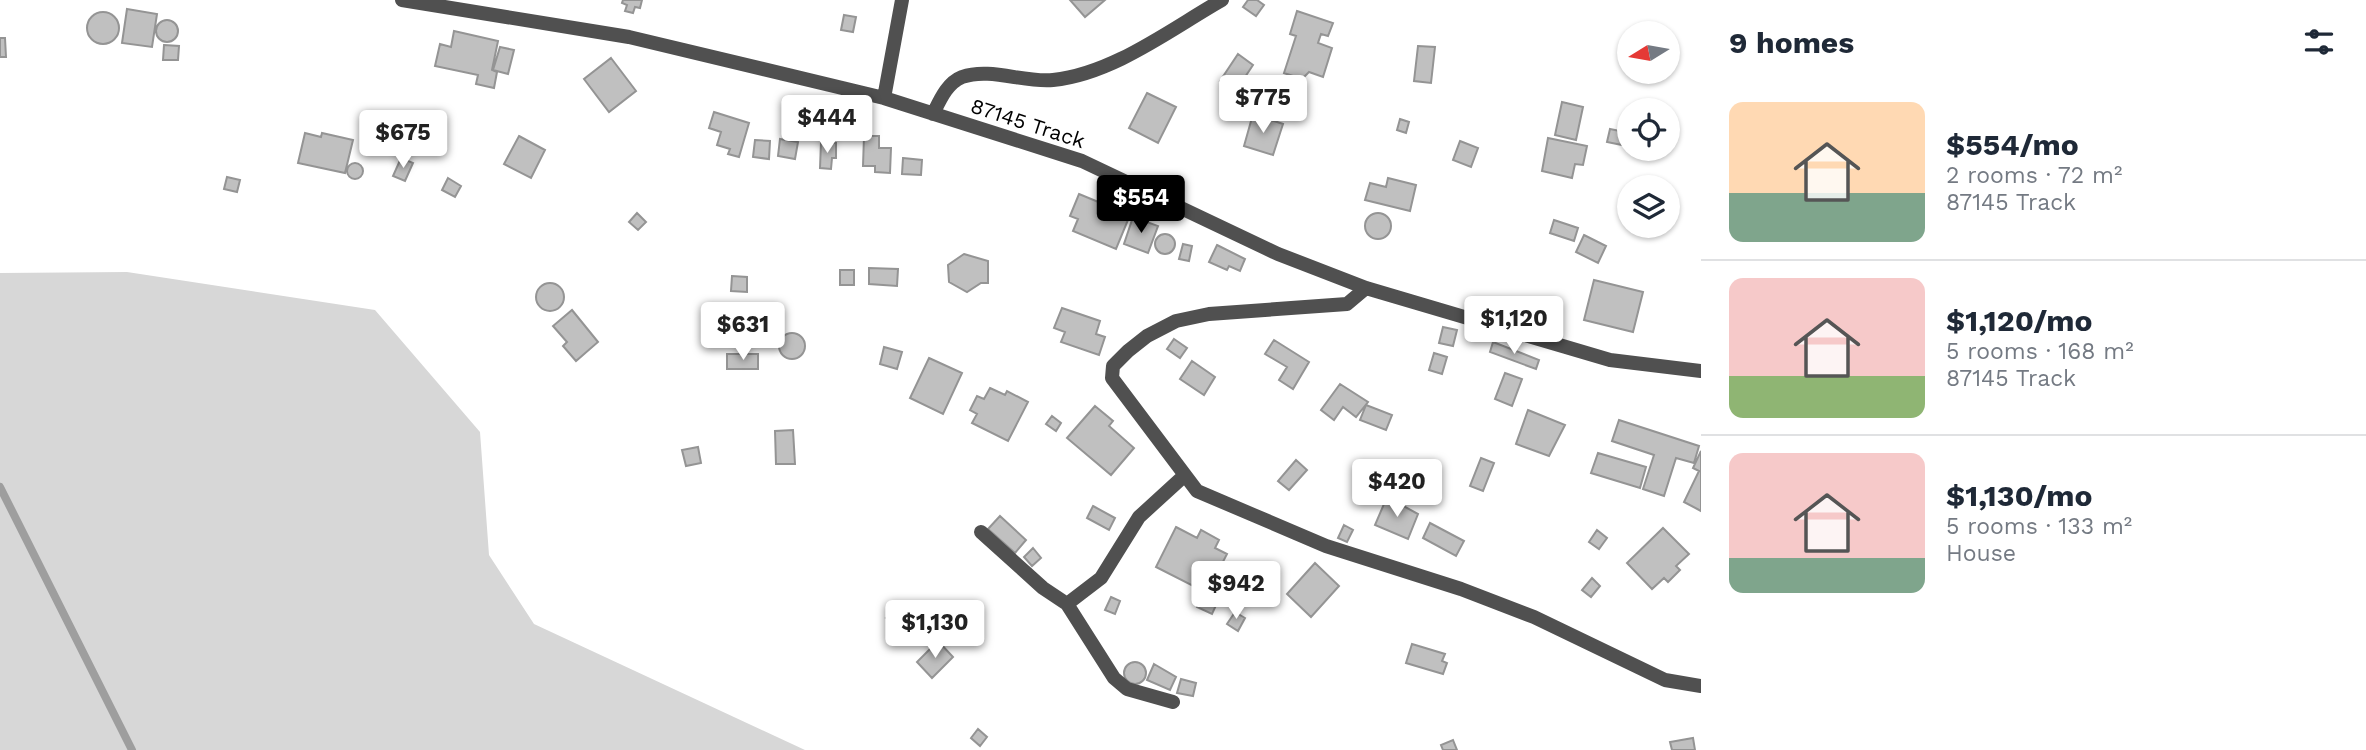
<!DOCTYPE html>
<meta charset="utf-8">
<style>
:root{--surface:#fff;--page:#f2f2f3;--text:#1f2937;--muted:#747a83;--line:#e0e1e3;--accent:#000}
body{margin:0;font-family:"Work Sans",sans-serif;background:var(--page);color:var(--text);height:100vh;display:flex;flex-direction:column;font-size:26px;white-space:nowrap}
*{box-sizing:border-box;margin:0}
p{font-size:23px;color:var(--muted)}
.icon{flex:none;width:38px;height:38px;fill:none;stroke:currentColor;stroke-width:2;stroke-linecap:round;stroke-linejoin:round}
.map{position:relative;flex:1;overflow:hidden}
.drawer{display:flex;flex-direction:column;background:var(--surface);width:665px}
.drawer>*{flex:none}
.needle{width:46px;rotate:259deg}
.buttons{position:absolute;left:1617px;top:21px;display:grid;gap:14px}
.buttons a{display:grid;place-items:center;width:63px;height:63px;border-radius:50%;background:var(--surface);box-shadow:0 2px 5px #0004;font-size:35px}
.price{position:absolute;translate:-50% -60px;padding:0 16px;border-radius:7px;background:#fff;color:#222;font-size:23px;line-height:46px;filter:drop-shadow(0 2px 4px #0008)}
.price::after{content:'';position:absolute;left:50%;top:42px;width:21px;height:16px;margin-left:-10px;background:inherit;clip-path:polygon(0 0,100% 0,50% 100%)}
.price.selected{background:var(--accent);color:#fff}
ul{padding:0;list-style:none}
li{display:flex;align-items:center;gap:21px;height:175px;padding:0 28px}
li+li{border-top:2px solid var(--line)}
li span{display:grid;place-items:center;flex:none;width:196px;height:140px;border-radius:14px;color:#555}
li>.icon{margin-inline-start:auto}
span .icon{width:84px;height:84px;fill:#fffc;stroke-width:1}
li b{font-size:30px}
h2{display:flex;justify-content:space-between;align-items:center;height:84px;padding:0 28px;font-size:30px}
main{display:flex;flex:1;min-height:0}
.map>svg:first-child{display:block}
</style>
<main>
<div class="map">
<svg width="1701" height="750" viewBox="0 0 1701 750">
<rect width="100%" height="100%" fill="#fff"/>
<path fill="#d7d7d7" d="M127,272L375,310L480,432L489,555L534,624L805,750H0V273Z"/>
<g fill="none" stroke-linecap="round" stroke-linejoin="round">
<path stroke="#9e9e9e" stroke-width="8" d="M0,487L132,750"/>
</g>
<path fill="#c0c0c0" stroke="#949494" stroke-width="2" d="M623,0H642L640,8L635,7L633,13L625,11L627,5L622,3Z
M1070,0H1105L1085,17Z
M1248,0H1257L1264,5L1256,16L1243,7Z
M127,9L157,14L152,47L122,43Z
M1297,11L1333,23L1328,36L1321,34L1318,43L1332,48L1323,77L1309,72L1302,79L1284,73L1296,36L1290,34Z
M87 28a16 16 0 1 1 32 0a16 16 0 1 1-32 0Z
M844,15L856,17L853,32L841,30Z
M156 31a11 11 0 1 1 22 0a11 11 0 1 1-22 0Z
M454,31L498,41L492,70L497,72L494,88L476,84L478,75L435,66L440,44L451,47Z
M0,38H5L6,57H0Z
M164,45L179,46L178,60H163Z
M1418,46L1435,47L1431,83L1414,81Z
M500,47L514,50L508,74L493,70Z
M1238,54L1253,65L1235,92L1220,81Z
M611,58L636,91L609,112L584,79Z
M1269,82L1275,91L1268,103H1256L1250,93L1256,83Z
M1147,93L1176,107L1158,143L1129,128Z
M1562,102L1583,107L1576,140L1555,135Z
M714,112L749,123L739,157L728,154L730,149L717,145L721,132L709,128Z
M1253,114L1283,124L1273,155L1244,146Z
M1400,119L1409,122L1406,133L1397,130Z
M1610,129L1625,132L1622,145L1607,142Z
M305,133L321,137L322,133L353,140L345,173L298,163Z
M519,136L545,150L531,178L504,164Z
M864,136H879V148H891L890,173L875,172V166H863Z
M1548,138L1587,146L1583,165L1575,164L1572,178L1542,171Z
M780,139L798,142L795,159L778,156Z
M755,140L770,141L769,159L753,157Z
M1460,141L1478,148L1471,167L1453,160Z
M821,142L836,143V158H832L831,169L820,168Z
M401,158L413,163L405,181L393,176Z
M903,158L922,160L921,175L902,174Z
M347 171a8 8 0 1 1 16 0a8 8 0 1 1-16 0Z
M227,177L240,180L237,192L224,189Z
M448,178L461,186L455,197L442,190Z
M1388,178L1416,185L1410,211L1365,200L1370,183L1386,187Z
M1079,194L1130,215L1116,249L1073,231L1078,219L1070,216Z
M1365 226a13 13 0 1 1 26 0a13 13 0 1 1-26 0Z
M637,213L646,222L638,230L629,222Z
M1133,217L1158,226L1148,253L1124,244Z
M1554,220L1578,228L1574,241L1550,233Z
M1633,226H1654L1652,234L1632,231Z
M1155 244a10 10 0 1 1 20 0a10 10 0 1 1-20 0Z
M1584,235L1606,246L1598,263L1576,252Z
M1183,244L1192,246L1189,261L1179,259Z
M1217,245L1245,259L1240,271L1229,266L1227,270L1209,262Z
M964,254L988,261V283H981L967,292L949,282L948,265Z
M869,268L898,269L897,286L869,284Z
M840,270H854V285H840Z
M732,276L747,277V292L731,291Z
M1594,280L1643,292L1633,332L1584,320Z
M536 297a14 14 0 1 1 28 0a14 14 0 1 1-28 0Z
M1062,308L1100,321L1096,334L1105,337L1099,355L1061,342L1065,332L1054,328Z
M572,310L598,342L576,361L563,346L567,342L553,326Z
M1443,327L1457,330L1453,346L1439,343Z
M779 346a13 13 0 1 1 26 0a13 13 0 1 1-26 0Z
M1174,339L1187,348L1180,358L1167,349Z
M1274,340L1309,362L1293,389L1279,380L1287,367L1265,354Z
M1493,342L1539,360L1536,369L1490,352Z
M884,347L902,352L897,369L880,364Z
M1434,353L1447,357L1442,374L1429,370Z
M727,354H758V369H727Z
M929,358L962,373L943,414L910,398Z
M1192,361L1215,377L1204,395L1180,379Z
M1505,373L1522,379L1512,406L1495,399Z
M1340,384L1368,402L1356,417L1343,407L1334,420L1321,410Z
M990,388L1005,395L1007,391L1028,402L1008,441L972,423L977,414L970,410L977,396L984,399Z
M1366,405L1392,415L1386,430L1360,420Z
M1095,406L1113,421L1109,426L1134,448L1111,475L1067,438Z
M1528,410L1565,425L1549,456L1516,444Z
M1052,416L1061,423L1056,431L1046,424Z
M1619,420L1699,446L1694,463L1676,458L1664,496L1643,489L1654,455L1612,441Z
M793,430L795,464H776L775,431Z
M698,447L701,463L686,466L682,450Z
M1701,451V511L1684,502L1699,471L1693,468Z
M1598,453L1646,467L1640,488L1591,473Z
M1481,458L1494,463L1483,491L1470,486Z
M1296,460L1307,470L1289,490L1278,481Z
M1387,497L1418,514L1408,539L1375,525Z
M1093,506L1115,518L1109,530L1087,518Z
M1000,516L1026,540L1015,553L988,529Z
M1430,523L1464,541L1456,556L1423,538Z
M1344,525L1353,530L1347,542L1338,538Z
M1176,527L1197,538L1201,530L1219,540L1215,548L1227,554L1207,593L1156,567Z
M1663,528L1689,554L1676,566L1680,570L1668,582L1664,578L1652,589L1627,563Z
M1597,530L1607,538L1599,549L1589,542Z
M1033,548L1041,558L1032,566L1024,557Z
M1315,563L1339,586L1311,617L1287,594Z
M1592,578L1600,586L1591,597L1582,590Z
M1203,594L1218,601L1212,614L1197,607Z
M1111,597L1120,601L1115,614L1105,610Z
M895,609L904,617L896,626L886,618Z
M1235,612L1245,618L1238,631L1227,624Z
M938,641L953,657L932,678L917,662Z
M1412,644L1445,654L1442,661L1447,663L1443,674L1406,663Z
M1124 673a11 11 0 1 1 22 0a11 11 0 1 1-22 0Z
M1154,664L1176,677L1170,690L1147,680Z
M1181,679L1196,683L1193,696L1177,693Z
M978,729L987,737L980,746L971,738Z
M1693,738L1695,750H1672L1670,742Z
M1453,740L1457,750H1443L1441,745Z"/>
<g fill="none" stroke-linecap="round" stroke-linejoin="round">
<path stroke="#505050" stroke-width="14" d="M402,0L629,37L884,98L1082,161L1278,254L1366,288L1610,360L1701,371
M884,98L902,0
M933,114C940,100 947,83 962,77C990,67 1024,83 1053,80C1113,74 1171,29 1222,0
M1366,288L1347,304L1209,314L1176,321L1147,336L1128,351L1113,366L1112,378L1197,491L1326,546L1461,589L1534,617L1665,680L1701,686
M981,532L1043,588L1067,604
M1173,702L1127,689L1114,678L1067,604L1101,578L1139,517L1185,475"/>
</g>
<g text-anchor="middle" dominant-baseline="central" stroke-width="5" stroke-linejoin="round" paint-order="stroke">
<g font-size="21" fill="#000" stroke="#fff">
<text transform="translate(1028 123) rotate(18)">87145 Track</text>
</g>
</g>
</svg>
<div class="buttons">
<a><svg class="needle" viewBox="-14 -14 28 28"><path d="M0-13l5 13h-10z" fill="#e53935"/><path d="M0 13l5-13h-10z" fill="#747a83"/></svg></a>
<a><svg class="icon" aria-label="locate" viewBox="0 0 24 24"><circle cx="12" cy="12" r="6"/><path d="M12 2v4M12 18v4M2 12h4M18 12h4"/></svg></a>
<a><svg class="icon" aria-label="layers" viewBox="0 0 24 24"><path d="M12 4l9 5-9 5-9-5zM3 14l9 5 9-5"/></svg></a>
</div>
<b class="price" style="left:1263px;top:135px">$775</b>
<b class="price" style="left:827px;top:155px">$444</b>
<b class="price" style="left:403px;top:170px">$675</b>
<b class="price selected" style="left:1141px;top:235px">$554</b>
<b class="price" style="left:1514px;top:356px">$1,120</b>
<b class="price" style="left:743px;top:362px">$631</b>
<b class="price" style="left:1397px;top:519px">$420</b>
<b class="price" style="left:1236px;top:621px">$942</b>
<b class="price" style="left:935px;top:660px">$1,130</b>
</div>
<section class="drawer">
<h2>9 homes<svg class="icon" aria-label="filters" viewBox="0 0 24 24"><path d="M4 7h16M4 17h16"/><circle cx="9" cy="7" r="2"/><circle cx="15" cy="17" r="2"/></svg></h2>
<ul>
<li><span style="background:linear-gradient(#ffd9b3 65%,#7fa58c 0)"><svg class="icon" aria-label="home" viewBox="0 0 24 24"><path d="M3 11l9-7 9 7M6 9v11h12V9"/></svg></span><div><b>$554/mo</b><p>2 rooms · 72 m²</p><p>87145 Track</p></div></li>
<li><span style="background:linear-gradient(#f6c9c9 70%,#8fb573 0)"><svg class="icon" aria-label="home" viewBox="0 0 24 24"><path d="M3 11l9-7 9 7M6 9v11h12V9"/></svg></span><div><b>$1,120/mo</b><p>5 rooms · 168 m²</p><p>87145 Track</p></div></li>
<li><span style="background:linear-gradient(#f6c9c9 75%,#7fa58c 0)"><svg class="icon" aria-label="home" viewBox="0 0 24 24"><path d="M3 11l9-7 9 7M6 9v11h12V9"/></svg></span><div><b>$1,130/mo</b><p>5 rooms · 133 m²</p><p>House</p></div></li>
</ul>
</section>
</main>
